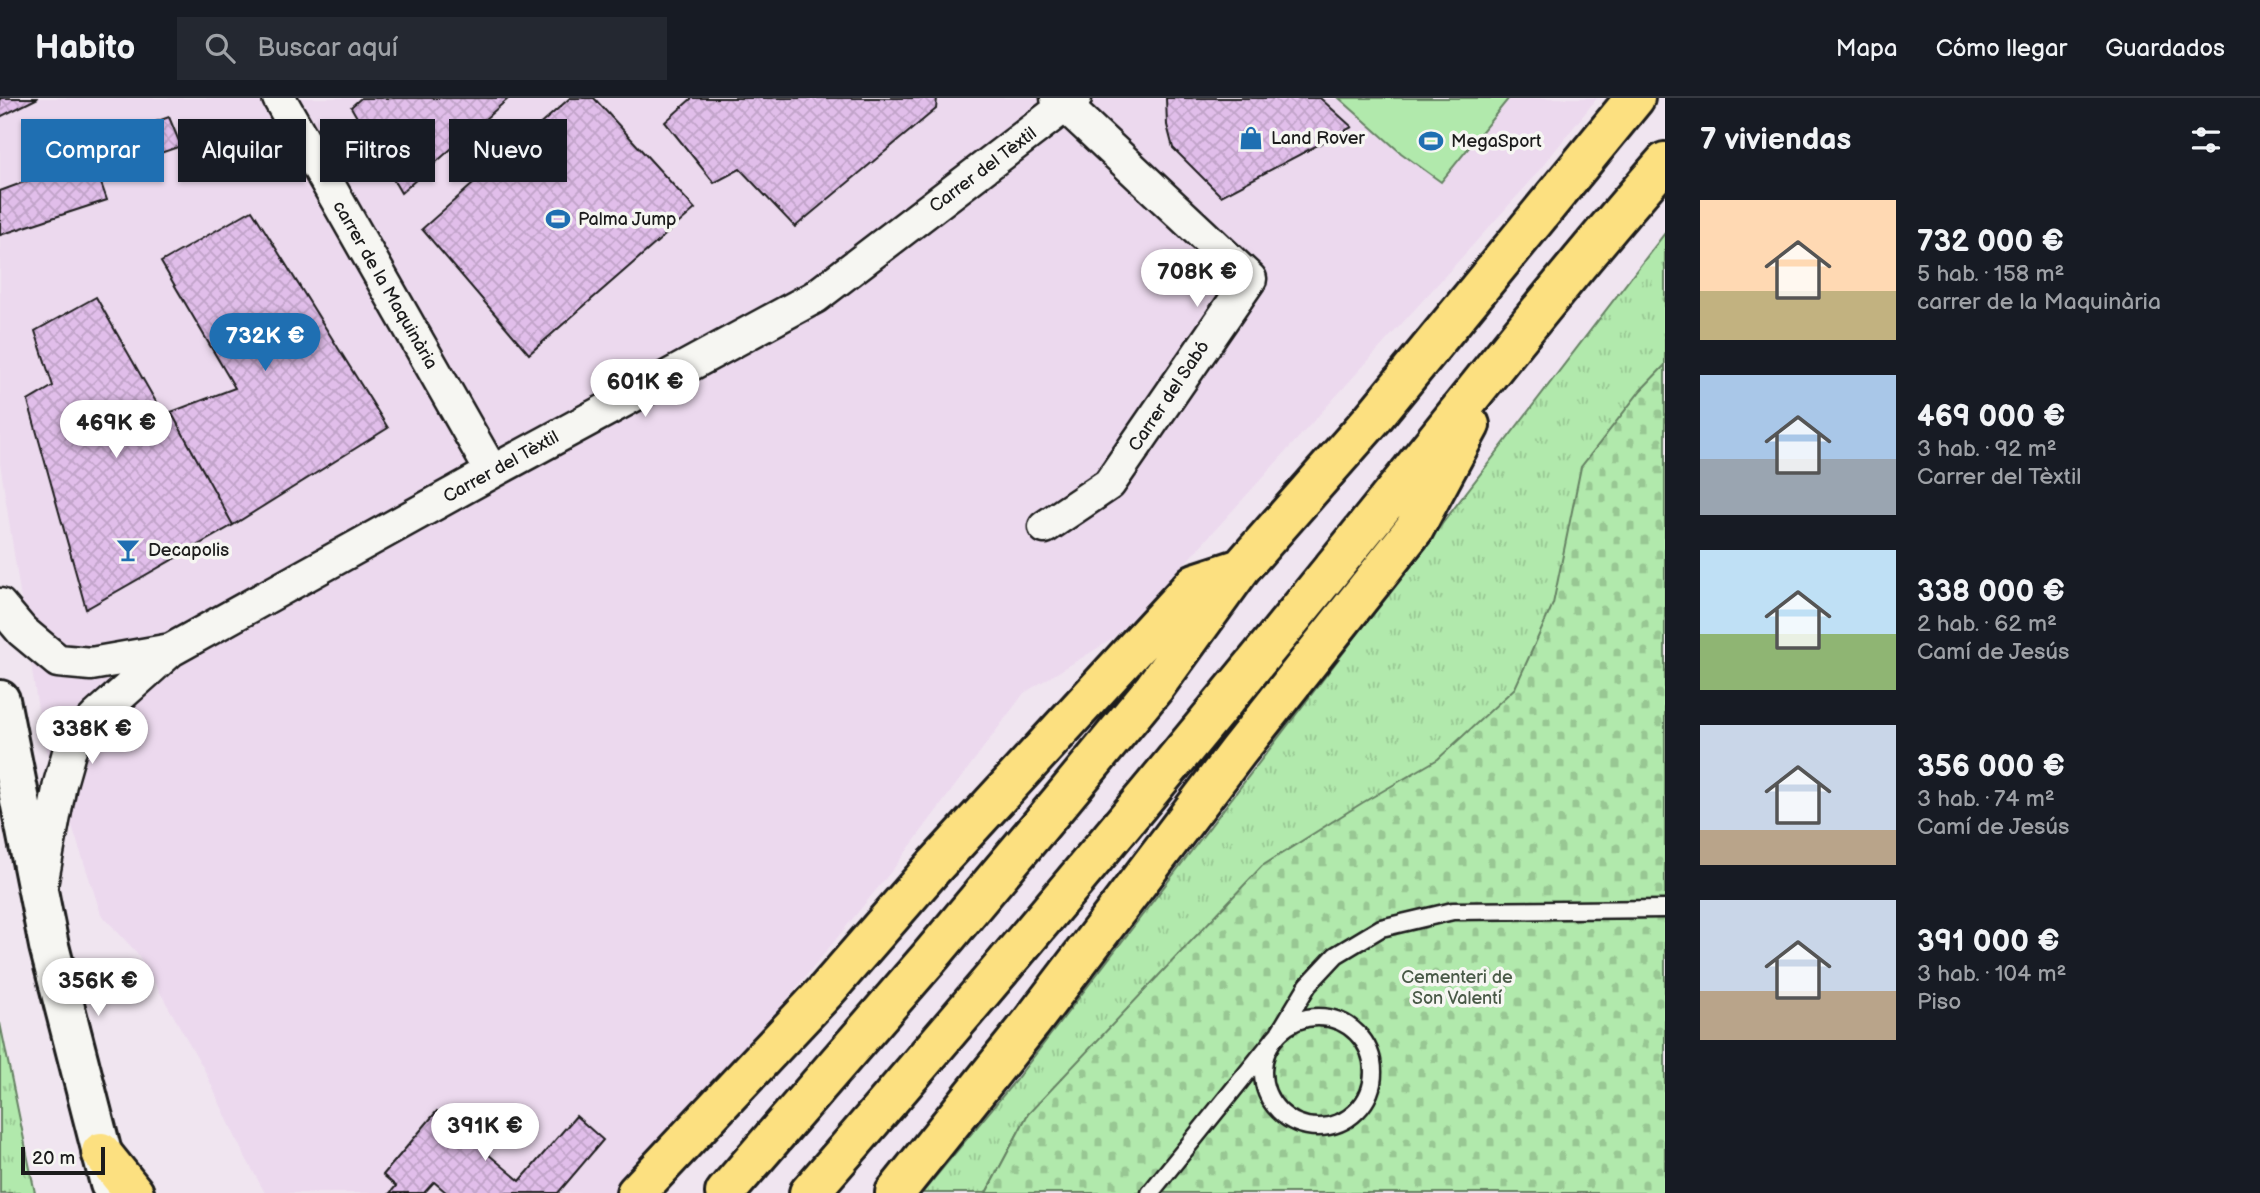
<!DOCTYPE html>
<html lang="es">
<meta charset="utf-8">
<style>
:root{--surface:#171b24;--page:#242831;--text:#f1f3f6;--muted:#9ea1a6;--line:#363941;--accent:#1f6fb2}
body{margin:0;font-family:"Balsamiq Sans",sans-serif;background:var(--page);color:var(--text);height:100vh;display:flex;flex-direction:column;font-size:26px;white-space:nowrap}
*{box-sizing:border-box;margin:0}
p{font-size:23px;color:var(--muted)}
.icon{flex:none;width:38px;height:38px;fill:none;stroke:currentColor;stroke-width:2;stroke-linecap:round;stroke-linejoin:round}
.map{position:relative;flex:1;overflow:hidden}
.side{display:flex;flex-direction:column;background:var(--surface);width:595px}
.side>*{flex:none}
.hud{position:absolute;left:21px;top:21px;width:665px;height:63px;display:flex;gap:14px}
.scale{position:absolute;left:21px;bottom:18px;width:84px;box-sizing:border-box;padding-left:7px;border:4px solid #1c1c1c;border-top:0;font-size:19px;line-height:24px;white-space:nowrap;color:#1c1c1c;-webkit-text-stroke:5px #f6f6f2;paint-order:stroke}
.price{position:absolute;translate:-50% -60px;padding:0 16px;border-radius:24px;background:#fff;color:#222;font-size:23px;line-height:46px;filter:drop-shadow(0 2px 4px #0008)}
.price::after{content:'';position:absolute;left:50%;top:42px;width:21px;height:16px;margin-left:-10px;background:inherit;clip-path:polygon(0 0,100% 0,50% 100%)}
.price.selected{background:var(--accent);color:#fff}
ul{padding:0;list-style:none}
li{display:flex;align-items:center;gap:21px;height:175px;padding:0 35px}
li span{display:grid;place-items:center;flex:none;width:196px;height:140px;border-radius:0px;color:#555}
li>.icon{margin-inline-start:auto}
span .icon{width:84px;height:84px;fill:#fffc;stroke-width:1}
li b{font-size:30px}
h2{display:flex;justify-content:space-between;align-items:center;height:84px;padding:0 35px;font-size:30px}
.tag{padding:0 24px;border-radius:0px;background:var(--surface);box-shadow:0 2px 5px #0004;font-size:24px;line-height:63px}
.tag.selected{background:var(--accent);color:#fff}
header{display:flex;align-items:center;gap:42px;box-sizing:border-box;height:98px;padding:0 35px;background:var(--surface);border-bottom:2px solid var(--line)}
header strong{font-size:33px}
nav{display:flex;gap:38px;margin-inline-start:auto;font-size:24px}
.search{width:490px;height:63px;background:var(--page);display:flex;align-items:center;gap:18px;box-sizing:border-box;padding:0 24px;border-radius:0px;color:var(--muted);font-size:26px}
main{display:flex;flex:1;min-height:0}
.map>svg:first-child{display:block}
</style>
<header>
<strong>Habito</strong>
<div class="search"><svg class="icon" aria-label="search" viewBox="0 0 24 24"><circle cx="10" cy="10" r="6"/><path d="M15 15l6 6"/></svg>Buscar aquí</div>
<nav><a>Mapa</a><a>Cómo llegar</a><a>Guardados</a></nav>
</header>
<main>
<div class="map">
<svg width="1665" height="1095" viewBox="0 0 1665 1095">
<defs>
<pattern id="grass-tufts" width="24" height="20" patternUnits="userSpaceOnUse" patternTransform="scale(1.75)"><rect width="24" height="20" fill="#b1e9ac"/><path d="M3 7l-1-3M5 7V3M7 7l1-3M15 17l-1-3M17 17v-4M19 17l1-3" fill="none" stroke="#98c793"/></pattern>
<pattern id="cemetery-stones" width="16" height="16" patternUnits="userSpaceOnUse" patternTransform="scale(1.75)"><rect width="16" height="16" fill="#b1e9ac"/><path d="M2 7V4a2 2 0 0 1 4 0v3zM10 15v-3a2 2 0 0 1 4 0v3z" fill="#98c793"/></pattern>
<pattern id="building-cross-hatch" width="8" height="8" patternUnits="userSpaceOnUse" patternTransform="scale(1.75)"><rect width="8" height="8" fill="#e1beea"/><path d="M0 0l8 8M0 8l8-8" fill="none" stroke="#c0a3c8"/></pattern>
</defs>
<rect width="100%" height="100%" fill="#f0e5f0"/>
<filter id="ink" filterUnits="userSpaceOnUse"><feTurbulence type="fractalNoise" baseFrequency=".0143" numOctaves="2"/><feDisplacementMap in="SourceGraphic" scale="14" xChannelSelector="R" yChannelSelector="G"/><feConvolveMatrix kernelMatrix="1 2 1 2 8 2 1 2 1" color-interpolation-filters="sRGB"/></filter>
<g filter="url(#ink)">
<path fill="#ecd9ee" d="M0,0H1597L1529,85L1186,464L1111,542L1024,595L894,770L753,943L655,1056L615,1095H265L241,1051L204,971L138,856L101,816L42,637L0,365Z"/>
<path fill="url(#grass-tufts)" stroke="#668264" stroke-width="2" d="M1665,135V788L1028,1016L986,1095H922L1015,983Z
M0,925L35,1095H0Z"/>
<path fill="url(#cemetery-stones)" stroke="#668264" stroke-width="2" d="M1665,267V1095H986L1028,1016L1262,768L1362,705L1438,661L1515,590L1553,506L1581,369L1641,292Z"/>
<path fill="#b1e9ac" stroke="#668264" stroke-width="2" d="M1339,0H1509L1441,84L1401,55Z"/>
<path fill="url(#building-cross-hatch)" stroke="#1c1c1c" stroke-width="2" d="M0,0H38L0,19Z
M361,0H509L401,95L351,9Z
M570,0H594L695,111L529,256L422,131Z
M692,0H937L936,11L795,129L740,71L714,85L665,24Z
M1166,0H1320L1352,29L1221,98L1173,50L1167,27Z
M169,19L181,48L97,77L88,48Z
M88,48L107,102L0,137V93L57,72L52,59Z
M252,112L388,330L233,427L171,314L235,290L161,164Z
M96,199L164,318L171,314L233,427L86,511L28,303L53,288L35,233Z
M437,1013L520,1083L576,1018L603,1042L558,1095H447L434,1084L424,1095H390L396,1088L383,1077Z"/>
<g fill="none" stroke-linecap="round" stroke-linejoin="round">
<g stroke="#1c1c1c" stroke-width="21">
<path id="service" d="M1263 974a55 55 0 1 1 110 0a55 55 0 1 1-110 0Z
M1150,1095L1279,935L1308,887L1336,857L1381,830L1453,813L1665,811"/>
</g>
<g stroke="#1c1c1c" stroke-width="37">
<path id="minor" d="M279,0L492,374
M1045,429L1109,386L1250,181L1057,0
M0,507L22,533L58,563L91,566L171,552
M41,787L60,686L72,644L96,619L171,552L492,374L815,199L1075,0"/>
</g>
<g stroke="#1c1c1c" stroke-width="44">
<path id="tertiary" d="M0,602L49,848L110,1086"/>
</g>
<g stroke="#1c1c1c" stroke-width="44">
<path id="motorway" d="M101,1054L134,1095
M636,1095L825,894L932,771L1195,485L1241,470
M725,1095L929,860L1064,699L1154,590L1241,470L1373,320L1635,0
M809,1095C989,888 1164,678 1337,465C1446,331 1551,194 1665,64
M895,1095L1031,925L1238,653L1414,431L1470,327"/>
</g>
<use href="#service" stroke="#f6f6f2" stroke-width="16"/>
<use href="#minor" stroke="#f6f6f2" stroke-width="32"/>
<use href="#tertiary" stroke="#f6f6f2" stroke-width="38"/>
<use href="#motorway" stroke="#fce080" stroke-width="38"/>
</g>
</g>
<defs>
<g id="shop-bare" transform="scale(1.89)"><path d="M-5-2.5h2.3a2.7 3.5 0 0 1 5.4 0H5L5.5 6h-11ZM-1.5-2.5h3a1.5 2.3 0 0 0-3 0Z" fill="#1f6fb2" stroke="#f6f6f2" stroke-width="2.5" paint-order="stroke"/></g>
<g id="stadium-bare" transform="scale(1.89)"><path d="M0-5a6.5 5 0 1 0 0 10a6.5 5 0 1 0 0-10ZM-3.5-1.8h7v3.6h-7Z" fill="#1f6fb2" stroke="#f6f6f2" stroke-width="2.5" paint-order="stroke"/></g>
<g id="bar-bare" transform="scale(1.89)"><path d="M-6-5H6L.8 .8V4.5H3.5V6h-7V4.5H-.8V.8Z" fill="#1f6fb2" stroke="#f6f6f2" stroke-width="2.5" paint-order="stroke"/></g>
</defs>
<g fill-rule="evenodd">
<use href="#shop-bare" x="1251" y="40"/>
<use href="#stadium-bare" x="1431" y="43"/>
<use href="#stadium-bare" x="558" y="121"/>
<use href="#bar-bare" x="128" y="452"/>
</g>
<g text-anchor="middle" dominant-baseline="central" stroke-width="7" stroke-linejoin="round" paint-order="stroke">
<g font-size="18" fill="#1c1c1c" stroke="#f6f6f2" text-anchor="start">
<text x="1271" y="40">Land Rover</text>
<text x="1451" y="43">MegaSport</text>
<text x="578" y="121">Palma Jump</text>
<text x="148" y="452">Decapolis</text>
</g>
<g font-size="18" fill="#1c1c1c" stroke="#f6f6f2">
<text transform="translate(983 72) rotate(-37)">Carrer del Tèxtil</text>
<text transform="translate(385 187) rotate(60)">carrer de la Maquinària</text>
<text transform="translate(1169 298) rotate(-56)">Carrer del Sabó</text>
<text transform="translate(501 369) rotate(-29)">Carrer del Tèxtil</text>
</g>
<g font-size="18" fill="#495a47" stroke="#f6f6f2">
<text x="1457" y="879">Cementeri de<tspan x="1457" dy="21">Son Valentí</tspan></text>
</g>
</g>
</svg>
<div class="scale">20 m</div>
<b class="price" style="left:1197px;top:211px">708K €</b>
<b class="price selected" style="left:265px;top:275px">732K €</b>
<b class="price" style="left:645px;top:321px">601K €</b>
<b class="price" style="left:116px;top:362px">469K €</b>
<b class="price" style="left:92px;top:668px">338K €</b>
<b class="price" style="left:98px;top:920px">356K €</b>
<b class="price" style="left:485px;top:1065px">391K €</b>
<div class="hud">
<a class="tag selected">Comprar</a>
<a class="tag">Alquilar</a>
<a class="tag">Filtros</a>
<a class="tag">Nuevo</a>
</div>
</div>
<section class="side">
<h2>7 viviendas<svg class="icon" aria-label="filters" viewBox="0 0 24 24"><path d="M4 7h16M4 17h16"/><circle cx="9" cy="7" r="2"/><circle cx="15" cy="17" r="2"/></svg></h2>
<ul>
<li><span style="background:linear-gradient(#ffd9b3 65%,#c2b280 0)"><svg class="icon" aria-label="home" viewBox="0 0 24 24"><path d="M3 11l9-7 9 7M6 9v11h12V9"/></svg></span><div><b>732 000 €</b><p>5 hab. · 158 m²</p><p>carrer de la Maquinària</p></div></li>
<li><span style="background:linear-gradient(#a9c7e8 60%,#9aa5b1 0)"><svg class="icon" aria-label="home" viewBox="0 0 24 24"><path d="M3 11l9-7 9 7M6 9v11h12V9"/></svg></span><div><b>469 000 €</b><p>3 hab. · 92 m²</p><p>Carrer del Tèxtil</p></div></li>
<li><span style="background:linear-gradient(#bfe0f5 60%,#8fb573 0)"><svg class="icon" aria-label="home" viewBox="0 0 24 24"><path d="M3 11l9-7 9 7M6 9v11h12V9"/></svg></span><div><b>338 000 €</b><p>2 hab. · 62 m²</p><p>Camí de Jesús</p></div></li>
<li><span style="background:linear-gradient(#c9d6e8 75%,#b9a48a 0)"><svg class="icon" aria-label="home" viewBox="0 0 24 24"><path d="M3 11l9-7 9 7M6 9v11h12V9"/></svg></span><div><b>356 000 €</b><p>3 hab. · 74 m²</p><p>Camí de Jesús</p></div></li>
<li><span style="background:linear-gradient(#c9d6e8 65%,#b9a48a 0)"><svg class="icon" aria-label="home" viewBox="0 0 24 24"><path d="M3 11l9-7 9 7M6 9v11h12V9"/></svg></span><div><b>391 000 €</b><p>3 hab. · 104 m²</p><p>Piso</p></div></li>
</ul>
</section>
</main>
